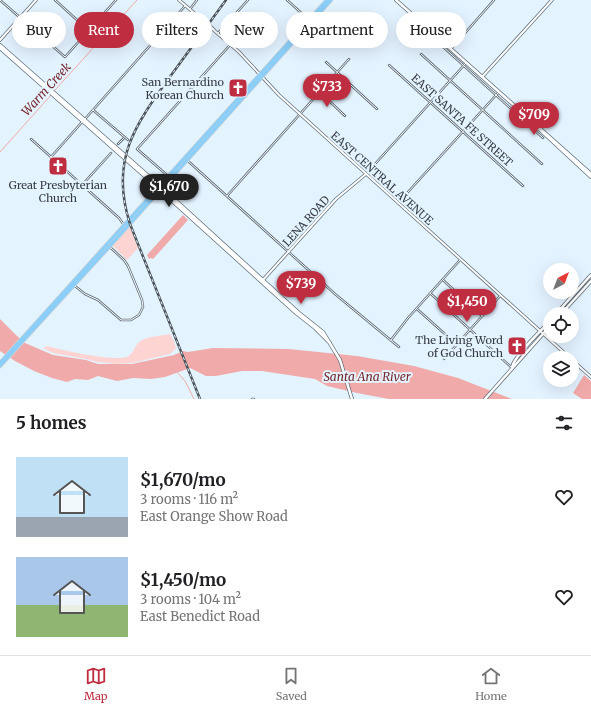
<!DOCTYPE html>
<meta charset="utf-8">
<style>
:root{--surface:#fff;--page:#f2f2f2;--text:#202124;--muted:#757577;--line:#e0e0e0;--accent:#be2d40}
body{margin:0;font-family:Merriweather,serif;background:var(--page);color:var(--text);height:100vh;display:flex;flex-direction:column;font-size:15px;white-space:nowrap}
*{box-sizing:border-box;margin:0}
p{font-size:13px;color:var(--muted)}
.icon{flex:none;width:22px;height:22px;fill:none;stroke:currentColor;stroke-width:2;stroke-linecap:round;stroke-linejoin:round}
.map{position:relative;height:399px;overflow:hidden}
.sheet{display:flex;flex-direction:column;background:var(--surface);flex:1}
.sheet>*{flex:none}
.banner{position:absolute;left:12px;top:12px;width:567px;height:36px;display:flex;gap:8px}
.needle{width:26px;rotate:42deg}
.fabs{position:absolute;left:543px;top:263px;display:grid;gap:8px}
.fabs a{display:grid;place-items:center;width:36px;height:36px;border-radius:50%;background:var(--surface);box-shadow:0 4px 16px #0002;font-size:20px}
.price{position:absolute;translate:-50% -34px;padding:0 9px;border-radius:14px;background:var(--accent);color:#fff;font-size:13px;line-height:26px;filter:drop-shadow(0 1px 2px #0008)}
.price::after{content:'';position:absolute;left:50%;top:24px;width:12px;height:9px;margin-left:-6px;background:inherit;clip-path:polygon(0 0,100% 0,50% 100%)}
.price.current{background:#222;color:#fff}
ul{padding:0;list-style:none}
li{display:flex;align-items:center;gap:12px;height:100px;padding:0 16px}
li span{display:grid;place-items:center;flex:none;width:112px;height:80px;border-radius:0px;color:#555}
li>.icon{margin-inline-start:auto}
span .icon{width:48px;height:48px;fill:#fffc;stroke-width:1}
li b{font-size:17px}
h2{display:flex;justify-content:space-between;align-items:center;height:48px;padding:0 16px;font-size:17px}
.chip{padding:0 14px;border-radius:18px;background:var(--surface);box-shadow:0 4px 16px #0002;font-size:14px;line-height:36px}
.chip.current{background:var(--accent);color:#fff}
.tab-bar{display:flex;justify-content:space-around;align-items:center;height:56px;border-top:1px solid var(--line);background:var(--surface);font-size:11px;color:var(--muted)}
.tab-bar a{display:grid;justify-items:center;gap:2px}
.tab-bar .current{color:var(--accent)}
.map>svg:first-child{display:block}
</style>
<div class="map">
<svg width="591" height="399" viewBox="0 0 591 399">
<rect width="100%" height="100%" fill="#e3f3ff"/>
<path fill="#fed4d3" d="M130,227L138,248L127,260L114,247L113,245Z
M170,334L174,341L176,348L170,354L132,363L116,364L98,362L86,359L53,353L43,348L47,346C62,350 118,363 129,356C133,353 135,347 138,343C145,336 160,336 170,334Z"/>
<path fill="#f1aaaa" d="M183,215L188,220L153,259L151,258L149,259L147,255Z
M0,319L16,335L25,343L53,355L86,360L98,364H132L174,355L183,351L188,352L213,348L289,349L357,356L414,366L458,378L512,399H389L357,393L327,386L315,379L262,371H242L216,376H206L190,368L165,377L151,379L133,378L117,381L98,376L88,380L75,379L67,382L52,378L34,371L15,361L0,351Z
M584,375L591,381V399H582L573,393Z"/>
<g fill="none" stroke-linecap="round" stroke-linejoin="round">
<path stroke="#f1aaaa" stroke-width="1" d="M54,91L137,0
M0,152L52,94
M176,371L185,381L194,399"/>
<g stroke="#63717c" stroke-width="2.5">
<path id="minor" d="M0,0L65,57L116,0
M55,0L88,30
M287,0L308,19
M190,9L197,0
M218,33L248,0
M440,44L543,138
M451,49L494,0
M421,54L542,164
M326,62L377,109
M389,65L523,186
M320,92L345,116
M93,110L128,140
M85,119L185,6
M31,139L119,218L124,225
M118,144L124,138
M51,157L83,121
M188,161L335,294L399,347
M366,174L466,63
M167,175L137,149L230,45
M82,185L111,153
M227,196L349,59
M398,203L498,93
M443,280L482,316
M75,286L85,294L98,300L121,320H131L139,315L143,307L142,300L128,266L124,260L111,248
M430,293L511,367
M417,309L456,344
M391,340L408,318L460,260
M444,359L500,296
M252,399H254"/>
</g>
<g stroke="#63717c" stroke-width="3.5">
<path id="tertiary" d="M179,0L239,52L279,95L570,358
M203,21L208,24L214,30
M0,40L36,0
M482,77L552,0
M262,281L336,199L366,174
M572,360L591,377"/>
</g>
<g stroke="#63717c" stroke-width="4">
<path id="secondary" d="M396,0L591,174
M0,45L162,188L299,313L323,332L340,360L352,399
M0,48L158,188L296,313L315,328L330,343
M536,126L591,177
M556,314L591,275
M561,314L591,281
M512,367C515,355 541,331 550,321
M485,399L550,326"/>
</g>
<g stroke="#d3d4d5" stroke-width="4.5">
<path id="primary" d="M0,363L327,0
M0,366L109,247L331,0"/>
</g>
<use href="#minor" stroke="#fff" stroke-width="1"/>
<use href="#tertiary" stroke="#fff" stroke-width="2"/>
<use href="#secondary" stroke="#fff" stroke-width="2.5"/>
<use href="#primary" stroke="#8acef9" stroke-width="3"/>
<g stroke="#4c5359" stroke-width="2.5">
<path id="rail" d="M200,399L130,224C109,159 136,124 172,74C190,49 208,25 226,0"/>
</g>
<use href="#rail" stroke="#e3f3ff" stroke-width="1" stroke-dasharray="3" stroke-linecap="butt"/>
</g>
<defs>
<g id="church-square" transform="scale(1)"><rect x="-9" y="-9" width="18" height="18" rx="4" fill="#be2d40" stroke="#e3f3ff"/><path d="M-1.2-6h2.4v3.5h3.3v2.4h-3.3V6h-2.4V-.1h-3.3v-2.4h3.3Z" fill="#fff"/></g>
</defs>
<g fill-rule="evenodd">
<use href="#church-square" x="238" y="88"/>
<use href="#church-square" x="58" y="166"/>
<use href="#church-square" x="517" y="346"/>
</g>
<g text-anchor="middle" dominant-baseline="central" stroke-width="4" stroke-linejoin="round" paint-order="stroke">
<g font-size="11" fill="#373d42" stroke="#e3f3ff" text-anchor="end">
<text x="224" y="82">San Bernardino<tspan x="224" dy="13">Korean Church</tspan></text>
<text x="58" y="185" text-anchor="middle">Great Presbyterian<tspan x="58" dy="13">Church</tspan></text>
<text x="503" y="340">The Living Word<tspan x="503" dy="13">of God Church</tspan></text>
</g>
<g font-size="11" fill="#373d42" stroke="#e3f3ff">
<text transform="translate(462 120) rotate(42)">EAST SANTA FE STREET</text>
<text transform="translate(382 178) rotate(42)">EAST CENTRAL AVENUE</text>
<text transform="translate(306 221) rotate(-48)">LENA ROAD</text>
</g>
<g font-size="12" font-style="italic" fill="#78262c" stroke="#e3f3ff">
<text transform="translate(46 89) rotate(-48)">Warm Creek</text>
<text x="367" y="376">Santa Ana River</text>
</g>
</g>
</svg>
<div class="fabs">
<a><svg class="needle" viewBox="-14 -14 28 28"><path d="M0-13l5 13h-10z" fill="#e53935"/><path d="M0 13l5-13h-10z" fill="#757577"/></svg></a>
<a><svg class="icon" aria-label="locate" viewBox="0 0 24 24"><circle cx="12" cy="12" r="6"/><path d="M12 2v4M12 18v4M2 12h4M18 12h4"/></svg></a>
<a><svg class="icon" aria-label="layers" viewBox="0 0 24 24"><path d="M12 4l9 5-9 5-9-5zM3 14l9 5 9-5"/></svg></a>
</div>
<b class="price" style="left:327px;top:108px">$733</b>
<b class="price" style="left:534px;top:136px">$709</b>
<b class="price current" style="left:169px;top:208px">$1,670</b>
<b class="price" style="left:301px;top:305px">$739</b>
<b class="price" style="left:467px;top:323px">$1,450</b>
<div class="banner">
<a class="chip">Buy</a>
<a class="chip current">Rent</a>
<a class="chip">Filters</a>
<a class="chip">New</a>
<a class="chip">Apartment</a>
<a class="chip">House</a>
</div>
</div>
<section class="sheet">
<h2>5 homes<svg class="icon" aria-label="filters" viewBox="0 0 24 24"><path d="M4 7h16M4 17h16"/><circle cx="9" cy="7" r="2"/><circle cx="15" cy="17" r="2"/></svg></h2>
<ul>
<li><span style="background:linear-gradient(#bfe0f5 75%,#9aa5b1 0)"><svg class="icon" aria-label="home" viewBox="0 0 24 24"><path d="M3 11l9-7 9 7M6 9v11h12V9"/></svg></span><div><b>$1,670/mo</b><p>3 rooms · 116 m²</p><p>East Orange Show Road</p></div><svg class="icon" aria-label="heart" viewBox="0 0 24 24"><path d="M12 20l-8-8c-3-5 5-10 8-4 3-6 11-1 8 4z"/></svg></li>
<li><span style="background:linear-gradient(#a9c7e8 60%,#8fb573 0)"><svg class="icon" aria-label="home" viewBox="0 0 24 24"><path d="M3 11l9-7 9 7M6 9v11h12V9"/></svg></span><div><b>$1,450/mo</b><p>3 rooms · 104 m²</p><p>East Benedict Road</p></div><svg class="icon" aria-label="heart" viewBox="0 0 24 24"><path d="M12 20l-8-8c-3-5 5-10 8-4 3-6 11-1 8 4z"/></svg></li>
</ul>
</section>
<nav class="tab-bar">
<a class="current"><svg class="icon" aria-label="map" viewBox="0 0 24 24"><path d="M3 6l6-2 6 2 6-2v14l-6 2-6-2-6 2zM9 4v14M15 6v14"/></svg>Map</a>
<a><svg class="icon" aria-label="saved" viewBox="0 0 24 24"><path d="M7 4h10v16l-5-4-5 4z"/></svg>Saved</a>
<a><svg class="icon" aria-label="home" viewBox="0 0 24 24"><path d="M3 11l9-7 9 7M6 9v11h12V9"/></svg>Home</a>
</nav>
